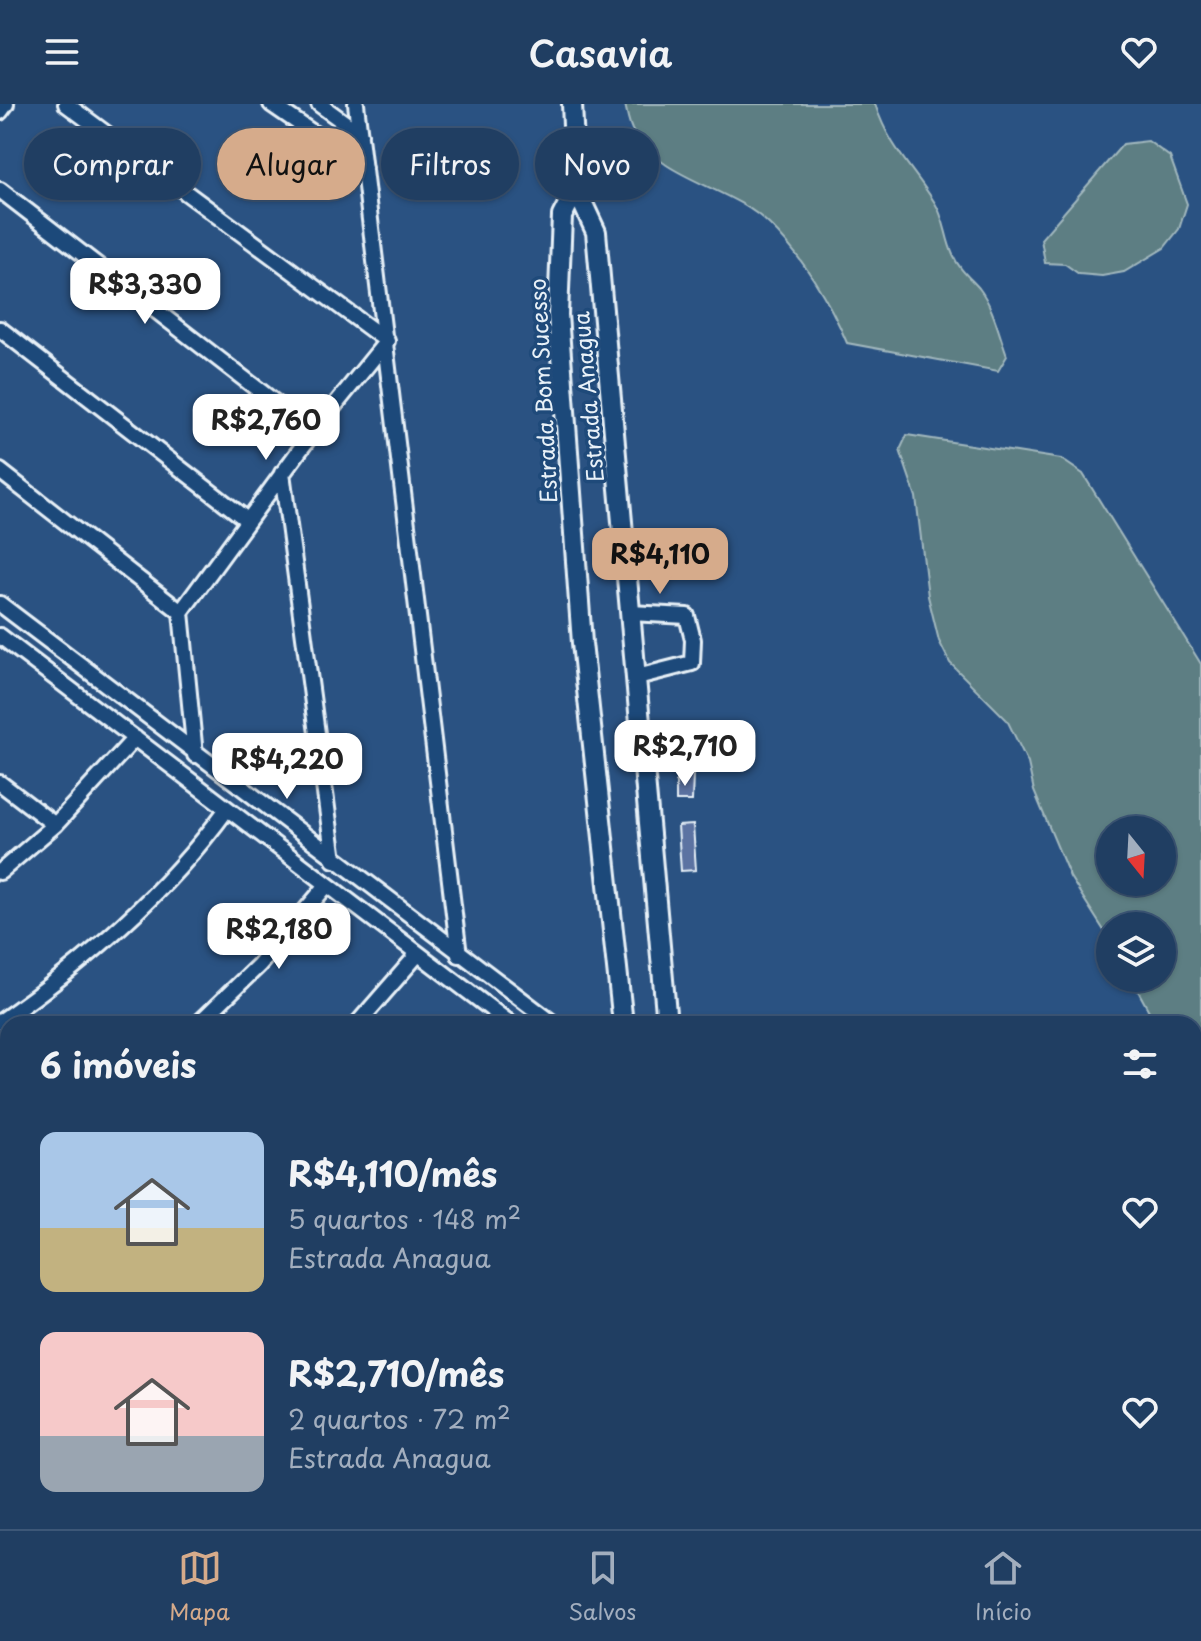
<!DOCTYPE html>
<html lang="pt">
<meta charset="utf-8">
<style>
:root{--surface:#203e62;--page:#284568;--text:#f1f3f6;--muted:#a2aebe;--line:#3d5777;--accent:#d6ab8b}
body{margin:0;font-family:"Playpen Sans",sans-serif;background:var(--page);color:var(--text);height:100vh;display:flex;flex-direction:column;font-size:30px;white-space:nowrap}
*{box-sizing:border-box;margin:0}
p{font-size:26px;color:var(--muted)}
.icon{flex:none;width:44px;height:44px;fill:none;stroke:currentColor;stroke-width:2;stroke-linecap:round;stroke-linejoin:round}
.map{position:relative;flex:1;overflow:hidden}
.side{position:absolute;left:0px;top:912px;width:1202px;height:514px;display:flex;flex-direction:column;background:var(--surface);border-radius:24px 24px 0 0;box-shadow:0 2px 6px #0004,0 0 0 2px var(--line)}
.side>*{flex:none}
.banner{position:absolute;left:24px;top:24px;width:800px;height:72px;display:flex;gap:16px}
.needle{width:52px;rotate:162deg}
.controls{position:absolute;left:1096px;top:712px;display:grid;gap:16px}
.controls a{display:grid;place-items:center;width:80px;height:80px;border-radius:50%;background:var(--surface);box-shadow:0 2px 6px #0004,0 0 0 2px var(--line);font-size:40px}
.price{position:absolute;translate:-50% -68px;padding:0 18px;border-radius:16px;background:#fff;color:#222;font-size:26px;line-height:52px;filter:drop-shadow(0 2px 4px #0008)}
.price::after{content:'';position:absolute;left:50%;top:48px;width:24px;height:18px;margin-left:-12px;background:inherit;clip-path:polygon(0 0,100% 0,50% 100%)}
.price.selected{background:var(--accent);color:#111}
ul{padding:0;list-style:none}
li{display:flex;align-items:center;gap:24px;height:200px;padding:0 40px}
li span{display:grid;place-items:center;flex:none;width:224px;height:160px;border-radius:16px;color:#555}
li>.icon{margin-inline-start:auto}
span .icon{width:96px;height:96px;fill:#fffc;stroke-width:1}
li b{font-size:34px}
h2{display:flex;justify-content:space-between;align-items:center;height:96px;padding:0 40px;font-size:34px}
.pill{padding:0 28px;border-radius:36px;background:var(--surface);box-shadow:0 2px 6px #0004,0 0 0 2px var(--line);font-size:28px;line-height:72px}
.pill.selected{background:var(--accent);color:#111}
header{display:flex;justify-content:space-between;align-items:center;height:104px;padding:0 40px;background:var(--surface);font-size:36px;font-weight:600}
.tab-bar{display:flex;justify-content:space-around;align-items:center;height:112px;border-top:2px solid var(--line);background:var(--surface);font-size:22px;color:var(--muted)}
.tab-bar a{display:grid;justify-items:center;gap:4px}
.tab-bar .selected{color:var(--accent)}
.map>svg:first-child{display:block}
</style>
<header><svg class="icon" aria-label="menu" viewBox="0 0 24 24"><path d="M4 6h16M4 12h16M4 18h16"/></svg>Casavia<svg class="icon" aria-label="heart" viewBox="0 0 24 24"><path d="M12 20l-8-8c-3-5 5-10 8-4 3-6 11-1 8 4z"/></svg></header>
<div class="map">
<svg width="1201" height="1425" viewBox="0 0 1201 1425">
<rect width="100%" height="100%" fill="#2a5282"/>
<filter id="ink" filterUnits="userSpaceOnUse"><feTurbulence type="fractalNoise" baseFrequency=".0125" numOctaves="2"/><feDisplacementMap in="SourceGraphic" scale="16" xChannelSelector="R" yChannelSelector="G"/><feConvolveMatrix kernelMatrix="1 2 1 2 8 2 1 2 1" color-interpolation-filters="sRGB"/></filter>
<g filter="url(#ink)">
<path fill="#5d7e83" stroke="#a2b8be" stroke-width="2" fill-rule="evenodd" d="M625,0H875C889,43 912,63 935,99C945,115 945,133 953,151C959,165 969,173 979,184C993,202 999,230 1007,252L998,267L847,239C830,198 802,152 770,121C731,82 664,77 634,29C629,22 627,9 625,0Z
M1148,37L1170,53L1187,100L1179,125L1164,144L1124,168L1102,172L1079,170L1065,160L1045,159L1041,135L1123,40Z
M907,331L1061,355L1083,370L1201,560V984L1194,974V920H1156L1131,874H1162V822H1110V836L1070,773L1034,687L1028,659L1007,616L950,559L939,537L928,492L916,393L900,346ZM1162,726V778H1110V726Z"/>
<path fill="#5b73a2" stroke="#e8f1f8" stroke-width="2" d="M681,670H693L692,697H676V677H681Z
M693,721L696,766L681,767L678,722Z"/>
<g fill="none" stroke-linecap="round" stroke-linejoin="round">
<g stroke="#e8f1f8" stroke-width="20">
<path id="street" d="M66,0L387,237L313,328L181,508
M271,0L364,64
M319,0L360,30
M356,0L459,851
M0,8L6,0
M0,86L313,328
M0,225L247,416
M0,367L181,508L195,651
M282,369L334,756
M0,500L554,920
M630,509L687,512L693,536L692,559L637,573
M0,532L511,920
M0,679L55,721
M0,768L55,721L135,634
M0,918C86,858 165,790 227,705
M198,920L259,861L327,781
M357,920L418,850
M174,1425L178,1418
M331,1425L339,1418
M684,1425L688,1418
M1059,1425L1073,1420"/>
</g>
<g stroke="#e8f1f8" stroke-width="24">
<path id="secondary" d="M572,0L576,85L596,128L667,920
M576,85L562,112L558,211L582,539L623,920
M0,1032L8,1055
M0,1109L8,1136
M112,1418L114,1425
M133,1418L136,1425
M514,1425L518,1418
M532,1425L536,1418"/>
</g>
<use href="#street" stroke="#1f4a7a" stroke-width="14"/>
<use href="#secondary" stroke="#1f4a7a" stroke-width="18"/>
</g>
</g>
<g text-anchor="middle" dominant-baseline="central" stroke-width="7" stroke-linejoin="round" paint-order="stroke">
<g font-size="22" fill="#e8f1f8" stroke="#1f4a7a">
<text transform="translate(542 287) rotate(-93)">Estrada Bom Sucesso</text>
<text transform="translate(587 293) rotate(-95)">Estrada Anagua</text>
</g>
</g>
</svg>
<div class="controls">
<a><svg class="needle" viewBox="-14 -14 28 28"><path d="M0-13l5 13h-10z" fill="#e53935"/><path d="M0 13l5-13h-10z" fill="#a2aebe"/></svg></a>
<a><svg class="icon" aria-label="layers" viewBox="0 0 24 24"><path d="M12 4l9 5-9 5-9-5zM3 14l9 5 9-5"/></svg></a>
</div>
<b class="price" style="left:145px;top:222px">R$3,330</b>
<b class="price" style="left:266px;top:358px">R$2,760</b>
<b class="price selected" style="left:660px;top:492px">R$4,110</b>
<b class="price" style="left:685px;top:684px">R$2,710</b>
<b class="price" style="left:287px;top:697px">R$4,220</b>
<b class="price" style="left:279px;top:867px">R$2,180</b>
<div class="banner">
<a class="pill">Comprar</a>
<a class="pill selected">Alugar</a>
<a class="pill">Filtros</a>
<a class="pill">Novo</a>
</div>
<section class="side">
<h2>6 imóveis<svg class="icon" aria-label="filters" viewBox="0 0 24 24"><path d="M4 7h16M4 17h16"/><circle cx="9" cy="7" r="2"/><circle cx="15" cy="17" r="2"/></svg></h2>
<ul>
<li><span style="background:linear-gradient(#a9c7e8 60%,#c2b280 0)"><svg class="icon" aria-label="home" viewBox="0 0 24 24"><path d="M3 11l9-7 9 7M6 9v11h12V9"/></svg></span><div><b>R$4,110/mês</b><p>5 quartos · 148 m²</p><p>Estrada Anagua</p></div><svg class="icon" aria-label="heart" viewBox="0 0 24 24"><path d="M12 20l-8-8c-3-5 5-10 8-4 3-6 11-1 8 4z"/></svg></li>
<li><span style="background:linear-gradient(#f6c9c9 65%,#9aa5b1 0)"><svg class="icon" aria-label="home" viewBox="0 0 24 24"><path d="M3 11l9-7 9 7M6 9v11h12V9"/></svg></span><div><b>R$2,710/mês</b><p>2 quartos · 72 m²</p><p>Estrada Anagua</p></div><svg class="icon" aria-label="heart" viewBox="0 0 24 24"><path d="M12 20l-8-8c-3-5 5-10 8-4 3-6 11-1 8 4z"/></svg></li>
</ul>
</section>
</div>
<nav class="tab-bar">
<a class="selected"><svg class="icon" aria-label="map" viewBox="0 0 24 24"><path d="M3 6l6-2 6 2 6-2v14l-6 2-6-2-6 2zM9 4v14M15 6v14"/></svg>Mapa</a>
<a><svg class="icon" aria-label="saved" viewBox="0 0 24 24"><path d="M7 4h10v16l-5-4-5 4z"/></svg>Salvos</a>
<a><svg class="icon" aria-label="home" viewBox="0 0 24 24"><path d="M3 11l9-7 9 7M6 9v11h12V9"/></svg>Início</a>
</nav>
